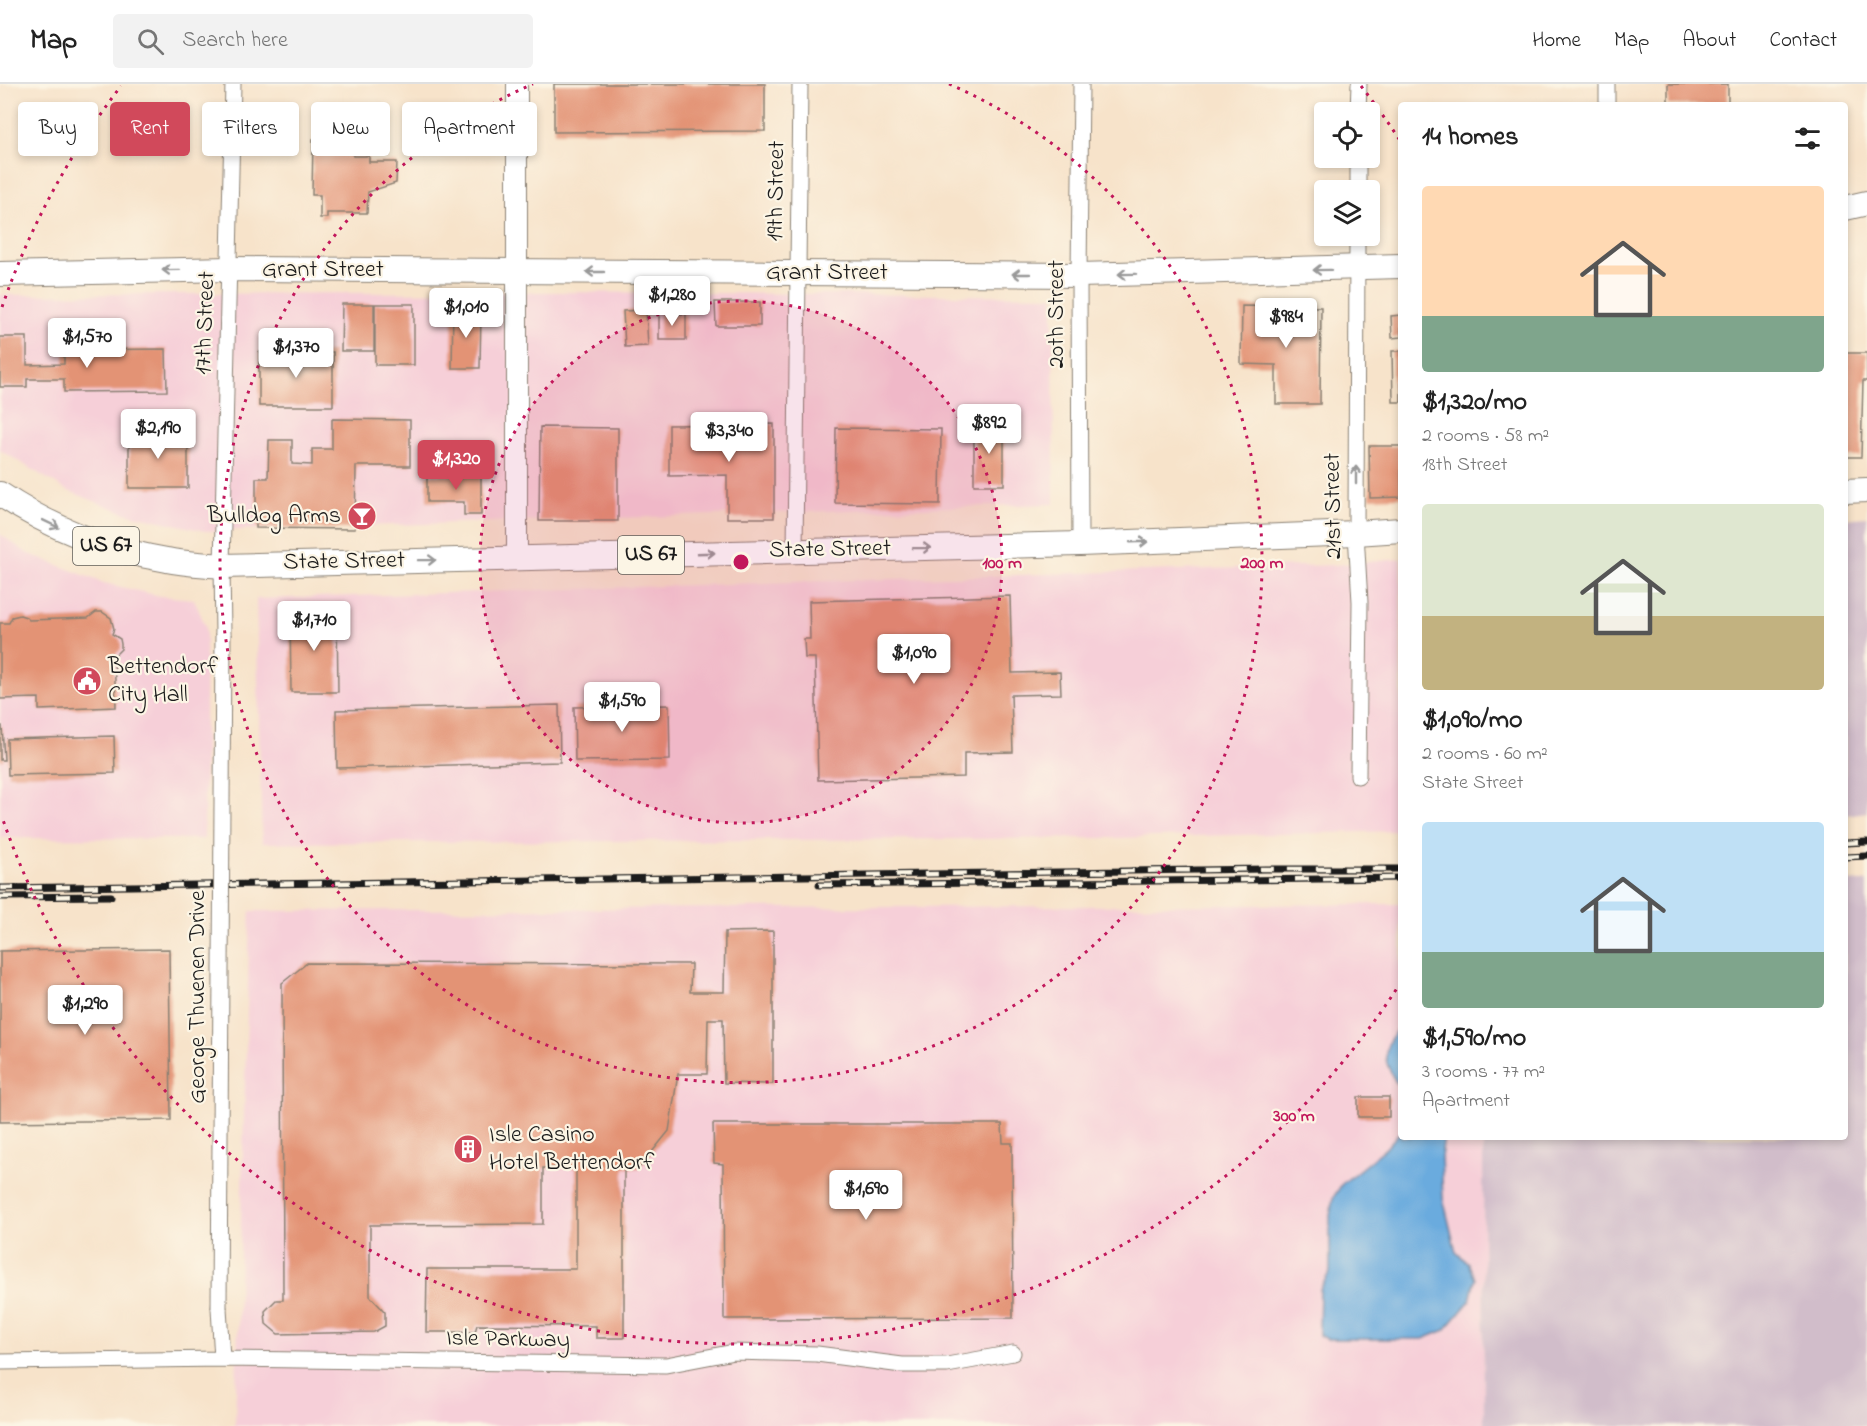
<!DOCTYPE html>
<meta charset="utf-8">
<style>
:root{--surface:#fff;--page:#f2f2f2;--text:#222;--muted:#767676;--line:#e0e0e0;--accent:#d1495b}
body{margin:0;font-family:"Indie Flower",sans-serif;background:var(--page);color:var(--text);height:100vh;display:flex;flex-direction:column;font-size:22px;white-space:nowrap}
*{box-sizing:border-box;margin:0}
p{font-size:20px;color:var(--muted)}
.icon{flex:none;width:33px;height:33px;fill:none;stroke:currentColor;stroke-width:2;stroke-linecap:round;stroke-linejoin:round}
.map{position:relative;flex:1;overflow:hidden}
.side{position:absolute;left:1398px;top:18px;width:450px;height:1038px;display:flex;flex-direction:column;background:var(--surface);border-radius:6px;box-shadow:0 3px 9px #0003}
.side>*{flex:none}
.hud{position:absolute;left:18px;top:18px;width:570px;height:54px;display:flex;gap:12px}
.fabs{position:absolute;left:1314px;top:18px;display:grid;gap:12px}
.fabs a{display:grid;place-items:center;width:66px;height:66px;border-radius:6px;background:var(--surface);box-shadow:0 3px 9px #0003;font-size:30px}
.price{position:absolute;translate:-50% -51px;padding:0 14px;border-radius:6px;background:#fff;color:#222;font-size:20px;line-height:39px;filter:drop-shadow(0 2px 3px #0008)}
.price::after{content:'';position:absolute;left:50%;top:36px;width:18px;height:14px;margin-left:-9px;background:inherit;clip-path:polygon(0 0,100% 0,50% 100%)}
.price.on{background:var(--accent);color:#fff}
ul{padding:0;list-style:none}
li{display:grid;align-content:center;gap:12px;height:318px;padding:0 24px}
li span{display:grid;place-items:center;height:186px;border-radius:6px;color:#555}
li>.icon{margin-inline-start:auto}
span .icon{width:108px;height:108px;fill:#fffc;stroke-width:1}
li b{font-size:26px}
h2{display:flex;justify-content:space-between;align-items:center;height:72px;padding:0 24px;font-size:26px}
.pill{padding:0 21px;border-radius:6px;background:var(--surface);box-shadow:0 3px 9px #0003;font-size:21px;line-height:54px}
.pill.on{background:var(--accent);color:#fff}
header{display:flex;align-items:center;gap:36px;box-sizing:border-box;height:84px;padding:0 30px;background:var(--surface);border-bottom:2px solid var(--line)}
header strong{font-size:28px}
nav{display:flex;gap:33px;margin-inline-start:auto;font-size:21px}
.search{width:420px;height:54px;background:var(--page);display:flex;align-items:center;gap:15px;box-sizing:border-box;padding:0 21px;border-radius:6px;color:var(--muted);font-size:22px}
.map>svg:first-child{display:block}
</style>
<header>
<strong>Map</strong>
<div class="search"><svg class="icon" aria-label="search" viewBox="0 0 24 24"><circle cx="10" cy="10" r="6"/><path d="M15 15l6 6"/></svg>Search here</div>
<nav><a>Home</a><a>Map</a><a>About</a><a>Contact</a></nav>
</header>
<div class="map">
<svg width="1867" height="1342" viewBox="0 0 1867 1342">
<rect width="100%" height="100%" fill="#fcf5e5"/>
<filter id="ink" filterUnits="userSpaceOnUse"><feTurbulence type="fractalNoise" baseFrequency=".0167" numOctaves="2"/><feDisplacementMap in="SourceGraphic" scale="12" xChannelSelector="R" yChannelSelector="G"/><feConvolveMatrix kernelMatrix="1 2 1 2 8 2 1 2 1" color-interpolation-filters="sRGB"/></filter>
<filter id="wash" filterUnits="userSpaceOnUse"><feTurbulence type="fractalNoise" baseFrequency=".008" numOctaves="4" result="noise"/><feDisplacementMap in="SourceGraphic" scale="24" xChannelSelector="R" yChannelSelector="G"/><feGaussianBlur stdDeviation="1.35" result="paint"/><feColorMatrix in="noise" values="0 0 0 0 0 0 0 0 0 0 0 0 0 0 0 0 0 1.4 0 .05"/><feComposite in="paint" operator="in"/></filter>
<g filter="url(#wash)">
<rect width="100%" height="100%" fill="#f7e3ca"/>
<path fill="#f6cfd8" d="M546,208L1053,212L1054,420L205,447L125,429L66,406L0,366V211Z
M0,450L27,469L104,499L160,512L194,515L206,543L204,755L0,754Z
M1401,475V747L1116,754L262,759L256,515L1335,481Z
M1401,820V1053H1483L1484,1342H235L250,827Z"/>
<path fill="#d1bdca" d="M1867,433V728L1845,731V435Z
M1867,797V1342H1484L1483,1053H1845V798Z"/>
<path fill="#6babde" stroke="#44647d" stroke-width="1.5" d="M1401,942V1006C1385,982 1377,965 1401,942Z
M1401,1047V1053H1444L1441,1073L1443,1114L1456,1168L1468,1179L1475,1195L1470,1217L1445,1246L1423,1255H1327L1319,1251L1320,1205L1330,1188V1132L1333,1114L1342,1100L1386,1064Z"/>
<g id="blocks">
<path fill="#e39374" d="M554,0H765V47L554,48Z
M1668,0H1728V21H1668Z
M313,55L348,56L347,63H353V72H369V78H397L396,99L368,108L367,129H327V134H320V111H312Z
M715,218H760V242H716Z
M342,220H374V267H341Z
M375,220H414V281H375Z
M1242,222L1321,223L1320,320H1276V281L1241,280Z
M453,225H481L480,284H452Z
M646,226L648,262L625,263L623,227Z
M659,229L686,230V256H659Z
M1401,231V253L1392,254L1391,232Z
M0,253H27V281L64,280V266L166,265L167,307L64,308V295H27V303H0Z
M1392,267H1401V318H1393Z
M259,268H333V322H259Z
M1845,269H1867V297H1863L1861,373H1845Z
M332,335L410,336V382H356L355,445L256,444V394H268L269,356H292V380L312,381V365H332Z
M774,340V434H727V391L669,392V341Z
M974,341H1004V401H974Z
M540,343L618,344V437H539Z
M836,344L941,345L940,420L835,419Z
M129,347H188V404H129Z
M1369,362H1401V413L1370,414Z
M427,391H481V431H464V418H427Z
M1010,512L1012,589L1060,588L1061,610L1011,611L1013,668L964,669V693L818,696L815,574H805L804,555H810L809,517Z
M337,527L338,608H291L290,528Z
M96,528H102L111,534L114,545L112,550L120,555L121,560V565L114,572L116,623L39,626V614L0,615V539H9L12,533L20,531L26,533L29,536L88,534Z
M559,621L560,678L337,684L336,626Z
M669,621L670,676L575,677L574,623Z
M0,642H2L4,676H0Z
M114,652L115,689L8,691L7,655Z
M773,847V1000L724,999L723,935H708L707,990H678L669,1047L639,1084H624V1254H596V1242L477,1241L475,1248H426L427,1185H576V1084H543V1140L370,1141V1212L385,1228V1242L374,1248L278,1250L266,1240L265,1227L276,1216H283L282,899L307,879L691,880L690,908H724L725,848Z
M169,865L171,1036L0,1038V867Z
M1358,1013H1389V1033H1358Z
M713,1040H1002L1003,1059H1012L1013,1234L724,1235L723,1080L714,1079Z"/>
</g>
</g>
<g filter="url(#ink)">
<use href="#blocks" fill-opacity="0" stroke="#8a8073" stroke-width="1.5"/>
<g fill="none" stroke-linecap="round" stroke-linejoin="round">
<g stroke="#8a8073" stroke-width="17">
<path id="minor" d="M1607,21V0
M1358,28L1359,0
M1358,74V106
M1357,152L1356,449L1360,518L1358,692
M1080,460L1079,191L1081,0
M795,467L800,0
M223,550L222,482L233,0
M219,1224L222,1275
M0,1278L222,1275L666,1281L734,1268L817,1270L902,1281H947L1013,1269"/>
</g>
<g stroke="#8a8073" stroke-width="22">
<path id="tertiary" d="M517,0V474"/>
</g>
<g stroke="#8a8073" stroke-width="26">
<path id="primary" d="M1845,124L1867,119
M0,190L230,185L1079,191L1401,182
M1845,407L1867,406
M0,410C51,444 106,466 167,476C185,480 204,480 222,482L1080,460L1356,449L1401,446"/>
</g>
<use href="#minor" stroke="#fff" stroke-width="15"/>
<use href="#tertiary" stroke="#fff" stroke-width="20"/>
<use href="#primary" stroke="#fff" stroke-width="24"/>
<g stroke="#1c1c1c" stroke-width="7">
<path id="rail" d="M1845,759L1867,758
M1845,773L1867,772
M819,801L1401,794
M0,804L1266,785H1401
M0,813L111,812"/>
</g>
<use href="#rail" stroke="#fcf5e5" stroke-width="4.5" stroke-dasharray="14" stroke-linecap="butt"/>
<g stroke="#8a8073" stroke-width="17" stroke-linecap="butt">
<path id="minor-bridge" d="M219,1224L223,550"/>
</g>
<use href="#minor-bridge" stroke="#fff" stroke-width="15"/>
</g>
<defs><path id="oneway-shaft" d="M-6 0H5M1.5-3L5.5 0L1.5 3" fill="none" stroke-width="1.6" stroke-linecap="round" stroke-linejoin="round" transform="scale(1.5)"/></defs>
<g stroke="#999">
<use href="#oneway-shaft" transform="translate(171 186) rotate(179)"/>
<use href="#oneway-shaft" transform="translate(1322 186) rotate(179)"/>
<use href="#oneway-shaft" transform="translate(595 188) rotate(-180)"/>
<use href="#oneway-shaft" transform="translate(1021 190) rotate(-180)"/>
<use href="#oneway-shaft" transform="translate(1127 190) rotate(179)"/>
<use href="#oneway-shaft" transform="translate(1356 391) rotate(-90)"/>
<use href="#oneway-shaft" transform="translate(51 440) rotate(26)"/>
<use href="#oneway-shaft" transform="translate(1139 458) rotate(-2)"/>
<use href="#oneway-shaft" transform="translate(922 464) rotate(-1)"/>
<use href="#oneway-shaft" transform="translate(706 469) rotate(-2)"/>
<use href="#oneway-shaft" transform="translate(427 476) rotate(-1)"/>
</g>
</g>
<circle cx="741" cy="478" r="261" fill="#c2185b" fill-opacity=".12"/>
<g fill="none" stroke="#c2185b" stroke-width="3" stroke-dasharray="3 6">
<circle cx="741" cy="478" r="261"/>
<path d="M949 0A521 521 0 1 1 533 0"/>
<path d="M1401 898A782 782 0 0 1 2 733M2 223A782 782 0 0 1 121 2M1361 2A782 782 0 0 1 1401 58"/>
</g>
<defs>
<g id="bar-disc" transform="scale(1.5)"><circle r="9.5" fill="#d1495b" stroke="#fcf5e5"/><path d="M-6-5H6L.8 .8V4.5H3.5V6h-7V4.5H-.8V.8Z" fill="#fff"/></g>
<g id="civic-disc" transform="scale(1.5)"><circle r="9.5" fill="#d1495b" stroke="#fcf5e5"/><path d="M-.6-6.5H3V-4.5H.6V-3L4-1V1h2V6H-6V1h2V-1L-.6-3ZM-1.2 2.5V6h2.4V2.5Z" fill="#fff"/></g>
<g id="building-disc" transform="scale(1.5)"><circle r="9.5" fill="#d1495b" stroke="#fcf5e5"/><path d="M-4-6H4V6H1V3H-1V6H-4ZM-2.5-4.3h1.7v1.8h-1.7ZM.8-4.3h1.7v1.8H.8ZM-2.5-1h1.7V.8h-1.7ZM.8-1h1.7V.8H.8Z" fill="#fff"/></g>
</defs>
<g fill-rule="evenodd">
<use href="#bar-disc" x="362" y="432"/>
<use href="#civic-disc" x="87" y="597"/>
<use href="#building-disc" x="468" y="1065"/>
</g>
<g text-anchor="middle" dominant-baseline="central" stroke-width="4.5" stroke-linejoin="round" paint-order="stroke">
<g fill="#fcf5e5" stroke="#5f5d58" stroke-width="1.5">
<rect x="73" y="443" width="66" height="38" rx="4.5"/>
<rect x="618" y="452" width="66" height="38" rx="4.5"/>
</g>
<g font-size="22" font-weight="bold" fill="#1c1c1c">
<text x="106" y="462">US 67</text>
<text x="651" y="471">US 67</text>
</g>
<g font-size="24" fill="#1c1c1c" stroke="#fcf5e5">
<text transform="translate(777 107) rotate(-89)">19th Street</text>
<text x="323" y="186">Grant Street</text>
<text x="827" y="189">Grant Street</text>
<text transform="translate(1057 230) rotate(-90)">20th Street</text>
<text transform="translate(206 239) rotate(-88)">17th Street</text>
<text transform="translate(1334 422) rotate(-91)">21st Street</text>
<text transform="translate(830 466) rotate(-1)">State Street</text>
<text transform="translate(344 478) rotate(-1)">State Street</text>
<text transform="translate(198 913) rotate(-90)">George Thuenen Drive</text>
<text transform="translate(508 1256) rotate(1)">Isle Parkway</text>
</g>
<g font-size="24" fill="#1c1c1c" stroke="#fcf5e5" text-anchor="start">
<text x="341" y="432" text-anchor="end">Bulldog Arms</text>
<text x="108" y="583">Bettendorf<tspan x="108" dy="28">City Hall</tspan></text>
<text x="489" y="1051">Isle Casino<tspan x="489" dy="28">Hotel Bettendorf</tspan></text>
</g>
</g>
<circle cx="741" cy="478" r="9" fill="#c2185b" stroke="#fcf5e5" stroke-width="3"/>
<g font-size="18" text-anchor="middle" font-weight="bold" fill="#c2185b" stroke="#fcf5e5" stroke-width="4.5" stroke-linejoin="round" paint-order="stroke">
<text x="1002" y="484">100 m</text>
<text x="1262" y="484">200 m</text>
<text x="1294" y="1037">300 m</text>
</g>
</svg>
<div class="fabs">
<a><svg class="icon" aria-label="locate" viewBox="0 0 24 24"><circle cx="12" cy="12" r="6"/><path d="M12 2v4M12 18v4M2 12h4M18 12h4"/></svg></a>
<a><svg class="icon" aria-label="layers" viewBox="0 0 24 24"><path d="M12 4l9 5-9 5-9-5zM3 14l9 5 9-5"/></svg></a>
</div>
<b class="price" style="left:672px;top:243px">$1,280</b>
<b class="price" style="left:466px;top:255px">$1,010</b>
<b class="price" style="left:1286px;top:265px">$984</b>
<b class="price" style="left:87px;top:285px">$1,570</b>
<b class="price" style="left:296px;top:295px">$1,370</b>
<b class="price" style="left:989px;top:371px">$892</b>
<b class="price" style="left:158px;top:376px">$2,190</b>
<b class="price" style="left:729px;top:379px">$3,340</b>
<b class="price on" style="left:456px;top:407px">$1,320</b>
<b class="price" style="left:314px;top:568px">$1,710</b>
<b class="price" style="left:914px;top:601px">$1,090</b>
<b class="price" style="left:622px;top:649px">$1,590</b>
<b class="price" style="left:85px;top:952px">$1,290</b>
<b class="price" style="left:866px;top:1137px">$1,690</b>
<div class="hud">
<a class="pill">Buy</a>
<a class="pill on">Rent</a>
<a class="pill">Filters</a>
<a class="pill">New</a>
<a class="pill">Apartment</a>
</div>
<section class="side">
<h2>14 homes<svg class="icon" aria-label="filters" viewBox="0 0 24 24"><path d="M4 7h16M4 17h16"/><circle cx="9" cy="7" r="2"/><circle cx="15" cy="17" r="2"/></svg></h2>
<ul>
<li><span style="background:linear-gradient(#ffd9b3 70%,#7fa58c 0)"><svg class="icon" aria-label="home" viewBox="0 0 24 24"><path d="M3 11l9-7 9 7M6 9v11h12V9"/></svg></span><div><b>$1,320/mo</b><p>2 rooms · 58 m²</p><p>18th Street</p></div></li>
<li><span style="background:linear-gradient(#dfe7d0 60%,#c2b280 0)"><svg class="icon" aria-label="home" viewBox="0 0 24 24"><path d="M3 11l9-7 9 7M6 9v11h12V9"/></svg></span><div><b>$1,090/mo</b><p>2 rooms · 60 m²</p><p>State Street</p></div></li>
<li><span style="background:linear-gradient(#bfe0f5 70%,#7fa58c 0)"><svg class="icon" aria-label="home" viewBox="0 0 24 24"><path d="M3 11l9-7 9 7M6 9v11h12V9"/></svg></span><div><b>$1,590/mo</b><p>3 rooms · 77 m²</p><p>Apartment</p></div></li>
</ul>
</section>
</div>
